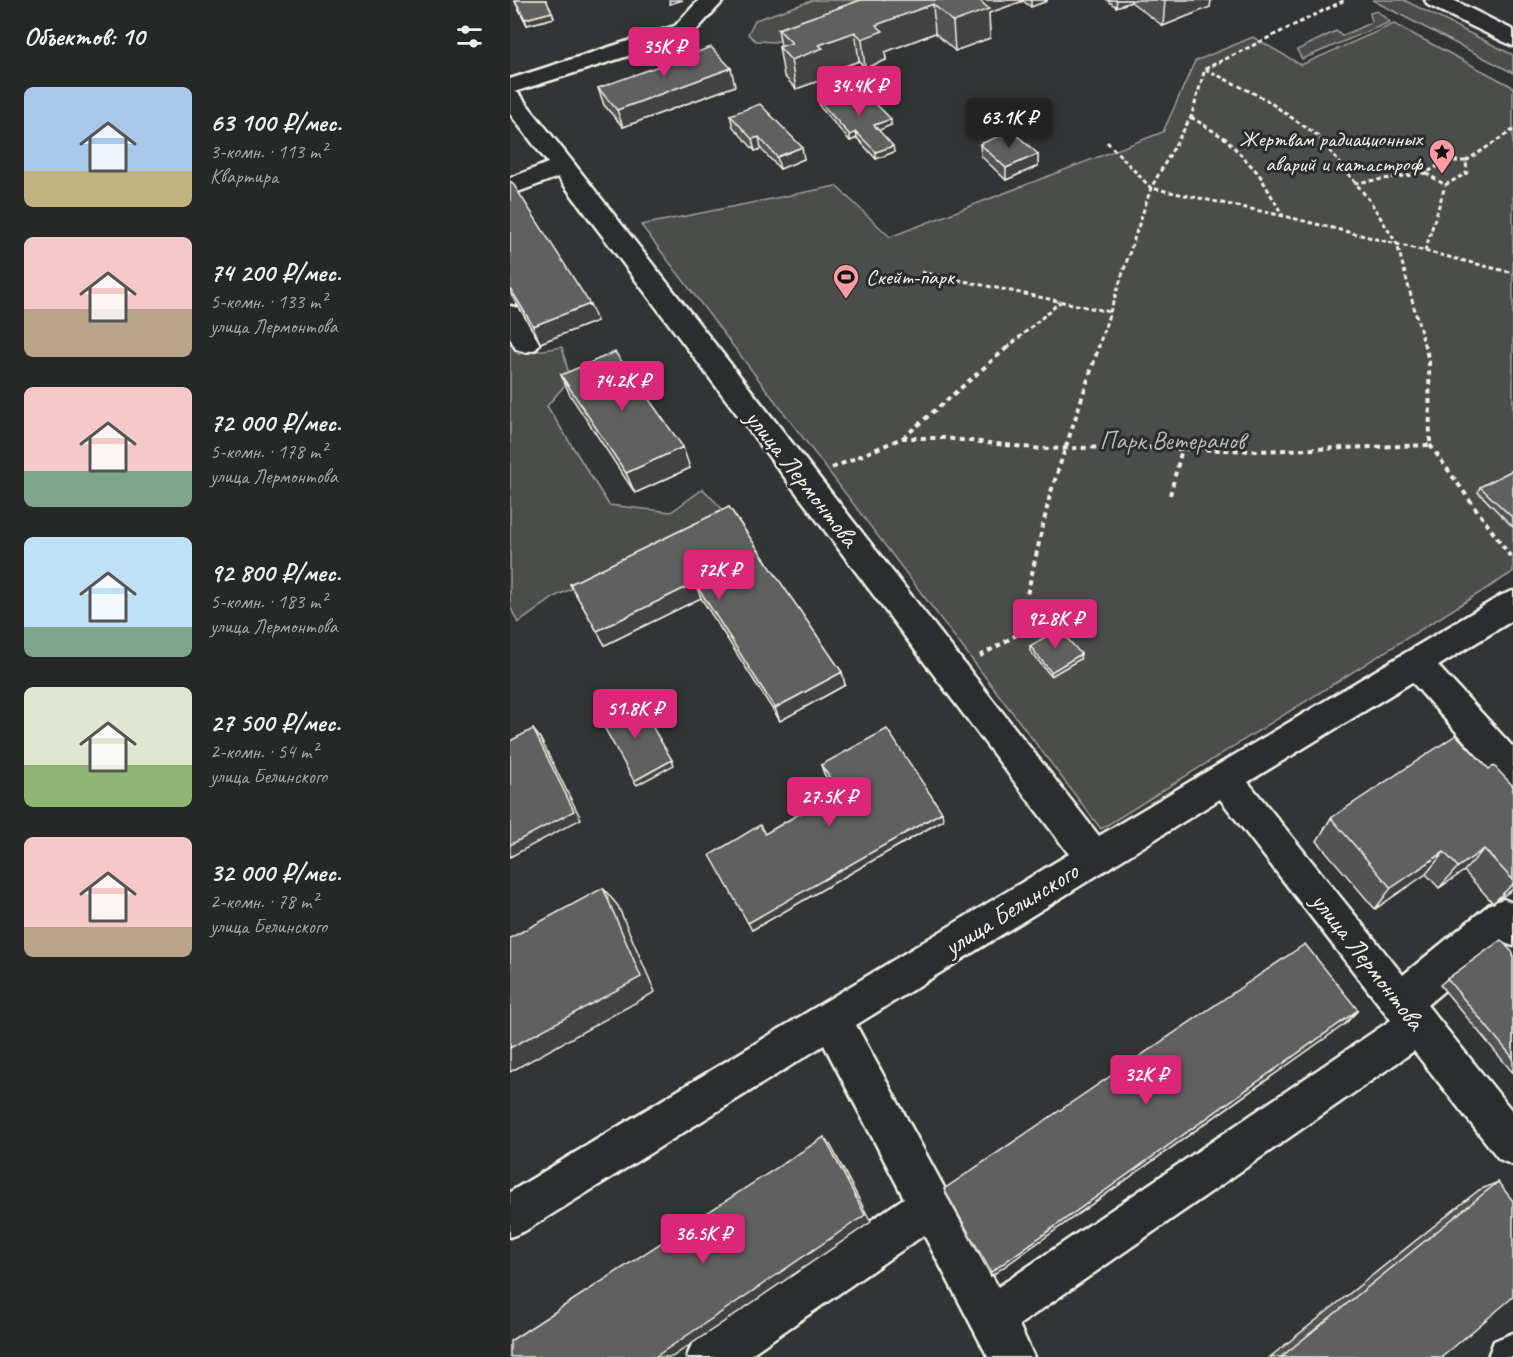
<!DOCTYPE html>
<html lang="ru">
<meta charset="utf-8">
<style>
:root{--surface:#262828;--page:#323434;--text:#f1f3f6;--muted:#a4a6a8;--accent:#db2777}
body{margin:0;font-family:Caveat,sans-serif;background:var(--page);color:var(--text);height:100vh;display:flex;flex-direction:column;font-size:22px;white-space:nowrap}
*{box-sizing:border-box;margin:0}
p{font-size:20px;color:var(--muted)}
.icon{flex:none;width:33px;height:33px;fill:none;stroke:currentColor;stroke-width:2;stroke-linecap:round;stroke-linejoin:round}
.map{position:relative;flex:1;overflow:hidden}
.details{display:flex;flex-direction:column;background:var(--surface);width:510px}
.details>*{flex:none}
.price{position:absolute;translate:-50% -51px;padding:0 14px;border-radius:6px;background:var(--accent);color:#fff;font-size:20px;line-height:39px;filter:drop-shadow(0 2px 3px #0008)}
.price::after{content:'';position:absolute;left:50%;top:36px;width:18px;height:14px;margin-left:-9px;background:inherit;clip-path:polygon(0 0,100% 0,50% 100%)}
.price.current{background:#222;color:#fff}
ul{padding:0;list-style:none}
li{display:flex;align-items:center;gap:18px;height:150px;padding:0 24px}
li span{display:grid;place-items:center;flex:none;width:168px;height:120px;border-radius:9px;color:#555}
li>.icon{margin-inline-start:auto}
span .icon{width:72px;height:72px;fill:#fffc;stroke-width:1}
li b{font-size:26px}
h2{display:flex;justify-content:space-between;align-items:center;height:72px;padding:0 24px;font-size:26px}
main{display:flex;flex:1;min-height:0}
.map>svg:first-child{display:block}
</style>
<main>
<section class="details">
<h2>Объектов: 10<svg class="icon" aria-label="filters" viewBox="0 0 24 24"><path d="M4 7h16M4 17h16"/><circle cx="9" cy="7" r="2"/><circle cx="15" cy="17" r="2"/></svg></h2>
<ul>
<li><span style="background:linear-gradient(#a9c7e8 70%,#c2b280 0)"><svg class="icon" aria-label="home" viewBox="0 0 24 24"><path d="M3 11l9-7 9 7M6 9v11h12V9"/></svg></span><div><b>63 100 ₽/мес.</b><p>3-комн. · 113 m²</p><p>Квартира</p></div></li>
<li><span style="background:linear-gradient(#f6c9c9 60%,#b9a48a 0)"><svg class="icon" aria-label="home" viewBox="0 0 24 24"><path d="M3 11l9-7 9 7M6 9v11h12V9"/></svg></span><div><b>74 200 ₽/мес.</b><p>5-комн. · 133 m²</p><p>улица Лермонтова</p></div></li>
<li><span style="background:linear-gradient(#f6c9c9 70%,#7fa58c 0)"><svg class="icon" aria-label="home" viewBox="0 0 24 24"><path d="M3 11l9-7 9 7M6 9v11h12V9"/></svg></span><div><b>72 000 ₽/мес.</b><p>5-комн. · 178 m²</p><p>улица Лермонтова</p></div></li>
<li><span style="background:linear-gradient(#bfe0f5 75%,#7fa58c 0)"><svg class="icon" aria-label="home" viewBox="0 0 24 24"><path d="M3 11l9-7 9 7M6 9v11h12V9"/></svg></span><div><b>92 800 ₽/мес.</b><p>5-комн. · 183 m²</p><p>улица Лермонтова</p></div></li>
<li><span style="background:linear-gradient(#dfe7d0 65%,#8fb573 0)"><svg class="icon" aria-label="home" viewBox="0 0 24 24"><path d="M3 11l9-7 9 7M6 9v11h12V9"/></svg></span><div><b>27 500 ₽/мес.</b><p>2-комн. · 54 m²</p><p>улица Белинского</p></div></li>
<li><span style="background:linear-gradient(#f6c9c9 75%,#b9a48a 0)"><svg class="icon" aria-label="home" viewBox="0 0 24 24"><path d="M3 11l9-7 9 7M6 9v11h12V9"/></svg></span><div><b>32 000 ₽/мес.</b><p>2-комн. · 78 m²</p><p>улица Белинского</p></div></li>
</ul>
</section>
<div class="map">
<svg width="1003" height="1357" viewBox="0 0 1003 1357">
<rect width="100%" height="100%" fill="#323535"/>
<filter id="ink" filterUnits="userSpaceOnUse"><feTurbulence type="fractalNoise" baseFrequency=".0167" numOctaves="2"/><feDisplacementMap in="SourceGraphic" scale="12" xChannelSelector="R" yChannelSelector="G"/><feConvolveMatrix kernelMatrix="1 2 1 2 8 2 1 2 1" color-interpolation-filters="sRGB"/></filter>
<g filter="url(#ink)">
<path fill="#4b4d4c" stroke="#a09f9a" stroke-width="1.5" d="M304,0H385L265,42L246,41L238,34L245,20Z
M862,0H894L1003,55V73Z
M867,11L880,22L792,59L787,50L826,31L832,36L862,22L860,13Z
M884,24L1003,87V572L591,829L131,225L326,186L380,237L653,132L685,61L743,37L791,65Z
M0,341L8,354L52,347L60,379L37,406L99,505L161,512L193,489L219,516L46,596L8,623L0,606Z"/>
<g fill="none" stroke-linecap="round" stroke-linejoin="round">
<g stroke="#f4f1e8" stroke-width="5">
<path id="minor" d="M189,0H214L181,36L4,92L8,93L62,161L589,836L992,595L1003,591V620L928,666L1003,747V787L991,782L902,682L738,782L893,975L980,904L993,899L1003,903V946L992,942L917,1005L1003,1112V1165L989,1159L904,1051L509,1325L524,1357H478L414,1235L237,1357H177L183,1341L394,1198L314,1045L15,1231L0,1237V1192L559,854L48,177L0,195V178L38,163L0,114V79L165,26ZM710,799L881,1020L488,1287L346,1025Z
M0,306L9,308L30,342L26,349L16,352L6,349L0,338Z
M1003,1333V1357H978L984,1341Z"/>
</g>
<g stroke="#f4f1e8" stroke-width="5">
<path id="major" d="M915,0H943L1003,30V46L918,5Z"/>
</g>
<path stroke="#f4f1e8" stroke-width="3" stroke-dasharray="4.5 3" stroke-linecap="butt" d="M695,69L755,99L808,136L860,201L887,244L915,348
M681,117L716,139L749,174L773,216
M597,142L641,188L774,216L1003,273
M936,161H956L957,173L935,185L916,173Z
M956,161L1003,130
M845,183L916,173
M915,251L935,186
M411,272L600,312
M497,348L550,302
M588,348L641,188L681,117L695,69L835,0"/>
<path stroke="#f4f1e8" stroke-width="4" stroke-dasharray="5 4.5" stroke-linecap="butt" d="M393,438L499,346
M920,445L1003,560
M322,468L392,438H434L532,449L603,447L747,451L920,445L919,361L915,346
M660,495L672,449
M470,656L508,634L540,495L589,346"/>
<use href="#minor" fill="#2a2d2e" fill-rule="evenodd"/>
<use href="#major" fill="#2a2d2e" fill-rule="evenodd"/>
</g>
<path fill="#525352" stroke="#f4f1e8" stroke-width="1.5" d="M4,0H36L44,18L17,25Z
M351,0H537V1L521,7L513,1L479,13L480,38L445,51L425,33L375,52L376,60L355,68L349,61L316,73L317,78L286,89L274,76L269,47L271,46L268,29Z
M597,0H701L700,7L653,26L621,2L606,7Z
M225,86L113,127L94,105L88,88Z
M309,101L381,125L368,130L384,152L366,159L347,138L340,141L310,107Z
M220,115L294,159L270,169L251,149L245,151L223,127Z
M470,144L528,154V166L496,180L471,156Z
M0,182L87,321L30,343L0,292Z
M51,375L180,468L125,493L60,395Z
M1003,470V527L968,492L970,487Z
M219,507L332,672L335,685L270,721L191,598L95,645L60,584Z
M520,646L570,659L541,676L520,651Z
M311,765L433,820L242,930L255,834L326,792L314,774Z
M979,769L1003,786V889L983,903L954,871L929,888L916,874L865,909L807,841L821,818Z
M1003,953V1073L930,985L937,979Z
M848,1010L835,1024L481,1276L437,1196L434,1189Z
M988,1182L932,1357H760L969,1190Z"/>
<path fill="#424342" stroke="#f4f1e8" stroke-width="1.5" d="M159,0H173L160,4Z
M459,0H513V1L479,13L480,38L445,51L443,22Z
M521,0H537V1L521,7Z
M607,0H621V2L606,7Z
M655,0H701L700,7L653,26Z
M423,4L425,33L375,52L376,60L355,68L352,39L366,25Z
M42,12L44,18L17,25L15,19Z
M345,32L349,61L316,73L317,78L286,89L281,60L309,45Z
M221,68L225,86L113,127L107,110Z
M381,119V125L365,132L364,125Z
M346,132L347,138L340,141V135Z
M249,137L251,149L245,151L242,139Z
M383,146L384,152L366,159V152Z
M292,147L294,159L270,169L267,157Z
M528,154V166L496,180V168Z
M80,304L87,321L30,343L23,326Z
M173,447L180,468L125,493L116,473Z
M185,583L191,598L95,645L87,631Z
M571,654L570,659L541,676V672Z
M332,672L335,685L270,721L265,708Z
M23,729L30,738L71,819L0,857V845Z
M162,760L164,765L127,785L124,781Z
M432,812L433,820L242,930L238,923Z
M974,849L954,871L929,888L948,867Z
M934,852L916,874L865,909L881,888Z
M1003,884V889L983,903Z
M93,888L108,906L145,992L0,1072V1048Z
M848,1010L835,1024L481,1276V1272Z
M314,1137L321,1146L361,1222L162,1357H145Z"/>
<path fill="#5f605f" stroke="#f4f1e8" stroke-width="1.5" d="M5,0H36L42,12L15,19Z
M351,0H469L479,9L443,22L423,4L366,25L373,31L352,39L345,32L309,45L313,48L281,60L269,47L282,43L268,29Z
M201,47L221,68L107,110L88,88Z
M349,87L381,119L364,125L383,146L366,152L346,132L340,135L309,101Z
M250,104L292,147L267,157L249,137L242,139L220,115Z
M502,131L528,154L496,168L470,144Z
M0,182H2L80,304L23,326L0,288Z
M105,352L173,447L116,473L51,375Z
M1003,470V518L970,487Z
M219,507L332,672L265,708L185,583L87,631L60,584Z
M549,629L571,654L541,672L520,646Z
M126,699L162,760L124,781L89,718Z
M23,729L64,811L0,845V741Z
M377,729L432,812L238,923L200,855L250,825L255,834L329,791L311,765Z
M946,735L979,769L984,766L1003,786V880L974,849L948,867L934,852L881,888L821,818Z
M93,888L131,977L0,1048V938Z
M991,940L1003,953V1058L937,979Z
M795,944L848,1010L481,1272L434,1189Z
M314,1137L355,1215L145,1357H0V1341Z
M988,1182L1003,1201V1297L932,1357H771Z"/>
</g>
<defs>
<g id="sight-pin" transform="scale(1.35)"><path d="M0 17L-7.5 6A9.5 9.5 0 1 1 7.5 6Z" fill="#ff9aa2" stroke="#2a2d2e"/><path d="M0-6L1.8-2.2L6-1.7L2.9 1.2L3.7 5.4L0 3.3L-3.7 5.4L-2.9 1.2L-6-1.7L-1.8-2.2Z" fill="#111"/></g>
<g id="stadium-pin" transform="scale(1.35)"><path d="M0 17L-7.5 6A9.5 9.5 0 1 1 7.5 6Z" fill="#ff9aa2" stroke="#2a2d2e"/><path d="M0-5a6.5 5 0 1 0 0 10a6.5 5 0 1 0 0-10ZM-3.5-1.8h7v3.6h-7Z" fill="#111"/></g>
</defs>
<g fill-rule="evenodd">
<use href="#sight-pin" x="932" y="152"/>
<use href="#stadium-pin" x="336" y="277"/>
</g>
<g text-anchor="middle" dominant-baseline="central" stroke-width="6" stroke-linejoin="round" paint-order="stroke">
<g font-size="22" fill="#f4f1e8" stroke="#2a2d2e" text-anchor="end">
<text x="912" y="139">Жертвам радиационных<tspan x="912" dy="25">аварий и катастроф</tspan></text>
<text x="356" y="277" text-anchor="start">Скейт-парк</text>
</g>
<g font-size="26" fill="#b9b8b1" stroke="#2a2d2e">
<text x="662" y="440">Парк Ветеранов</text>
</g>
<g font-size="26" fill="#f4f1e8" stroke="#2a2d2e">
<text transform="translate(292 478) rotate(52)">улица Лермонтова</text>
<text transform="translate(501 909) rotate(-32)">улица Белинского</text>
<text transform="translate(858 961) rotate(52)">улица Лермонтова</text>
</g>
</g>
</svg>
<b class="price" style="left:154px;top:78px">35K ₽</b>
<b class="price" style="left:349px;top:117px">34.4K ₽</b>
<b class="price current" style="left:499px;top:149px">63.1K ₽</b>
<b class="price" style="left:112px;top:412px">74.2K ₽</b>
<b class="price" style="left:209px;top:601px">72K ₽</b>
<b class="price" style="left:545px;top:650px">92.8K ₽</b>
<b class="price" style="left:125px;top:740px">51.8K ₽</b>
<b class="price" style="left:319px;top:828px">27.5K ₽</b>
<b class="price" style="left:636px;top:1106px">32K ₽</b>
<b class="price" style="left:193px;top:1265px">36.5K ₽</b>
</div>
</main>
